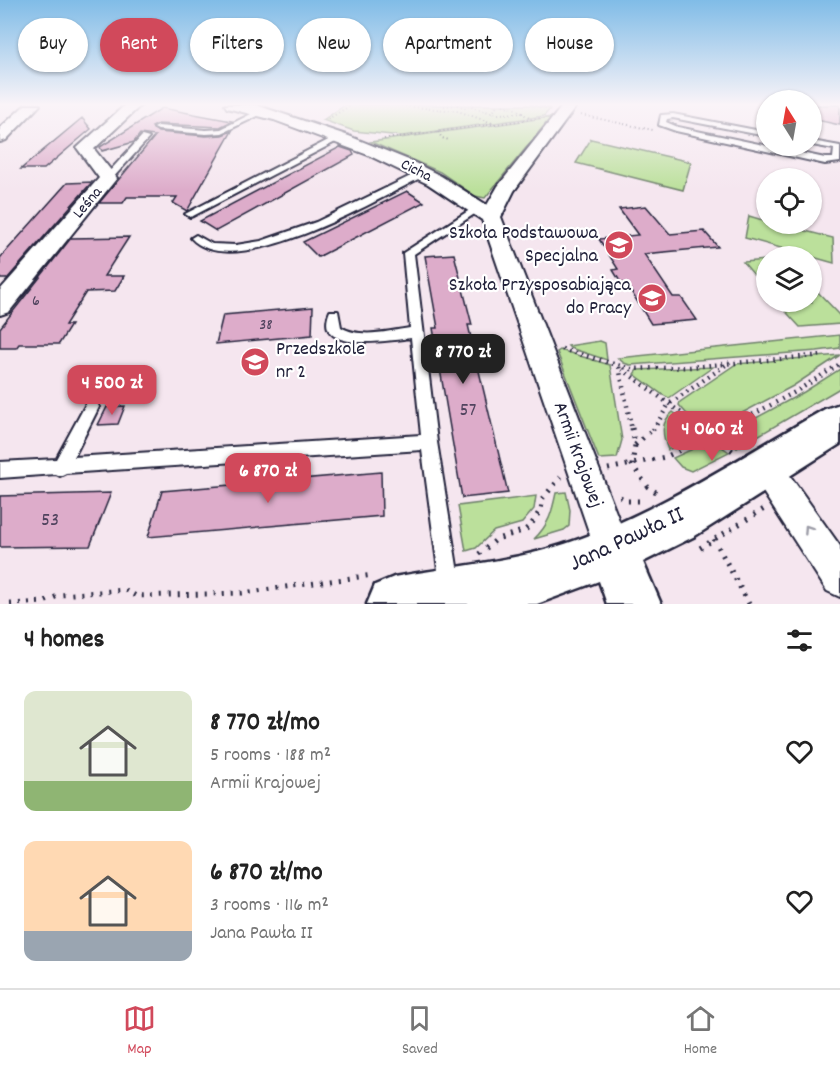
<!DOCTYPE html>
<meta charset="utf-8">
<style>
:root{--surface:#fff;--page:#f2f2f2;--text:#222;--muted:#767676;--line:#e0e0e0;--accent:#d1495b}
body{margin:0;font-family:Dekko,sans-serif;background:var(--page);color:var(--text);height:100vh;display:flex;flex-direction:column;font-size:22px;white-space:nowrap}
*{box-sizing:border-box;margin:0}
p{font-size:20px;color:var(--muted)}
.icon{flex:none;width:33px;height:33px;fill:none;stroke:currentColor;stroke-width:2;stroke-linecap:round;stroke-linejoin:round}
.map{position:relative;height:604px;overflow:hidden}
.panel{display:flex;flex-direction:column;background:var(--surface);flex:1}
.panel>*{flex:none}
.banner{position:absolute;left:18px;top:18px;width:804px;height:54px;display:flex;gap:12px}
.needle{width:39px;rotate:349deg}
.tools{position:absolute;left:756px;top:90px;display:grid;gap:12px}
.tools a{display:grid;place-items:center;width:66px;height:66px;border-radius:50%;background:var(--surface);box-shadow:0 2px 4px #0004;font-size:30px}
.price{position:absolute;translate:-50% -51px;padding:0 14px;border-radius:12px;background:var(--accent);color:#fff;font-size:20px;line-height:39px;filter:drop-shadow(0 2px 3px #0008)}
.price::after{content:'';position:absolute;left:50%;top:36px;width:18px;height:14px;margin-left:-9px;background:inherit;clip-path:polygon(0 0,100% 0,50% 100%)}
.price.on{background:#222;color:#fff}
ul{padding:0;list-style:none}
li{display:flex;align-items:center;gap:18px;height:150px;padding:0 24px}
li span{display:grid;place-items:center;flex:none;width:168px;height:120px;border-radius:12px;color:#555}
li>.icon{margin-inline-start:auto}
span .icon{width:72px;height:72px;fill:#fffc;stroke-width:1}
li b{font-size:26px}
h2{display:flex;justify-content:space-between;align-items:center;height:72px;padding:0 24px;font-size:26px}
.tag{padding:0 21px;border-radius:27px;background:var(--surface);box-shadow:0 2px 4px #0004;font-size:21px;line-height:54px}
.tag.on{background:var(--accent);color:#fff}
.tab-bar{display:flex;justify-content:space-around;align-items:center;height:84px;border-top:2px solid var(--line);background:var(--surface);font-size:16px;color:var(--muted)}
.tab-bar a{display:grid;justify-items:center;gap:3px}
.tab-bar .on{color:var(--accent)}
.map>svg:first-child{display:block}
</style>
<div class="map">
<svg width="840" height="604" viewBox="0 0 840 604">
<rect width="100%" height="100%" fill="#f5e6ef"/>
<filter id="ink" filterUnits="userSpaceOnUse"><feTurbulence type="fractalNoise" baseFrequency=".0167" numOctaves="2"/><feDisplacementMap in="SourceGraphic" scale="12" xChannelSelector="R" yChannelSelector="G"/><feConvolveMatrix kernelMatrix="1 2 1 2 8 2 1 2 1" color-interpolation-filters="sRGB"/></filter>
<g filter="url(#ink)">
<path fill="#bbe09b" stroke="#6e816b" stroke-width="1.5" d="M345,105H530L550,109L544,116L402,136L354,131L323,120Z
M551,117L485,198L475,196L440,172L371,142Z
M591,139L691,162L683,190L576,163Z
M749,216L766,221V224H778L833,238L834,263L745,238Z
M766,260V289L743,262Z
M812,286L840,315V324L800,327L777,302H812Z
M840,335V348L817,351L630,365L624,363L618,358Z
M600,341L605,343L607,360L570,348L568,346Z
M560,350L610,365L622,440L617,458L599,459L557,352Z
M840,355L793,386L710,430L686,413L679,405L680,402L736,364Z
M713,367L669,398L663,395L634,374L637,370Z
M840,369V388L737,448L721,437L804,392Z
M673,412L703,434L668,450C662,435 660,422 673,412Z
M712,440L729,452L691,471L681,467L673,458Z
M566,492L570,510L569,526L564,530L534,539C549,525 552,512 556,493Z
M536,496L534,509L522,523L494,531L476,548L466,551L458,506Z"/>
<path fill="#ddacca" stroke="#22223b" stroke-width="1.5" d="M812,105H840V125L812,119Z
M162,108L232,121L220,127L158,124L152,127L158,132L206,136L222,135L232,131L187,211L173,203L177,197H127L123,203H99L155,136L140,134L134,142L102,151L100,147Z
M82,118L91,129L44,169H21Z
M340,147L352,151L354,155L216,231L200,221Z
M92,182L7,279H0V258L67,183Z
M407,191L424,202L318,257L303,242Z
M646,206L670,234L704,231L718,247L644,254L673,297H681L697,320L651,324L626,283H621L613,270L618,269L599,239L638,235L619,209Z
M129,237L104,276H124L115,291L86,292L65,325H71L59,344H19L16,348H0V328L71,238Z
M454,254L472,325H468L508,493L462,498L433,328H438L425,256Z
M313,307L312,335L216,344L223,315Z
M125,406L118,424L98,425L107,407Z
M381,472L382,516L148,537L162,491Z
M111,493L90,546L0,547V496Z"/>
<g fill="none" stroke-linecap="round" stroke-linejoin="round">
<g stroke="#22223b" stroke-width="4">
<path id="lane" d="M259,110L266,112L222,133L206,134L158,130L154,128L158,126L206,130L221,129Z
M673,114L766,132V136L673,118L667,119L666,122L678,127L825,158H833L834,149L812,145V141L840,146V162L825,164L676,131L659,125L661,115Z
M338,135L345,137L193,216L190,217L185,214Z
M142,136L149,138L111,180H105V176Z
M423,170L426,171V175C380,198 234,285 191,238L196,235L212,244L236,245L261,241L316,222Z
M479,204L484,207L482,209L414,254L437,442L460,585L457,592L450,595L443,592L440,585L422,450L66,473L60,476L56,474L0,478V462L56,459L87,402L92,401L97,402L99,407L74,457L421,435L411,338C391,340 311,355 330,311H338L341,327C360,339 389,331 410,328L403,253Z"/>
</g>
<g stroke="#22223b" stroke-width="4">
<path id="street" d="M25,105H40L6,140L0,142V128Z
M125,105H141L94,149L117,178L9,312L0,315V290L99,178L77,148Z
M225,105H256L349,136L411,161L441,176L487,205L498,186L563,105H577L514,191L501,217L631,551L626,564L613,569L600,564L482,220L428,184L368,155L274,120L227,108Z
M765,451L776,456L840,546V597L827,591L754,478L749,467L754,456Z"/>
</g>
<g stroke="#22223b" stroke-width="5">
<path id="secondary" d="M840,404V444L695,536L643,562L661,604H607L599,581L537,604H367L375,585L394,577C440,569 487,564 533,553C632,530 737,459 825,409Z"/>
</g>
<path stroke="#22223b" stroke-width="2" stroke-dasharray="1 3" stroke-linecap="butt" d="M393,105L458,111L495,124
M457,105L465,108L474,105
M503,105L516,109L531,119
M540,105L550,107
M444,106L455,105
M471,107L497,114L524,113
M492,114L497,105
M581,115L653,130
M328,119L351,105
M438,132L442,138L449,140
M384,139L540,118"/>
<path stroke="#22223b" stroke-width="4.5" stroke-dasharray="1.5 5" stroke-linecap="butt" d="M562,349L631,369L690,367L824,355
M619,367L632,430
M622,369L704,430
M653,430L669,404L730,362
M724,430L795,392L840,364"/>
<path stroke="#22223b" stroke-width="5" stroke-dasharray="2 7" stroke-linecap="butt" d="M632,428L635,445L632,465L648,487L659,494
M702,428L734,452
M635,445L654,428
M608,469L665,457L727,428
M620,497L627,501H641
M714,539L749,604
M700,548L764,509
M479,554L497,539L525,530L531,525L541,509L543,498L561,477
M10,604L44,602L60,595L125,590L136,596L242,593L373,575"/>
<use href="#lane" fill="#fff" fill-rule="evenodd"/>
<use href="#street" fill="#fff" fill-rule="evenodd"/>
<use href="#secondary" fill="#fff" fill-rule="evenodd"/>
</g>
<defs><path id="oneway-chevron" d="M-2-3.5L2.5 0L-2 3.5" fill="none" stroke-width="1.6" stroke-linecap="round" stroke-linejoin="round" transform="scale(1.5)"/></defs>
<use stroke="#9c9ca7" href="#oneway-chevron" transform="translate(808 529) rotate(-124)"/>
</g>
<linearGradient id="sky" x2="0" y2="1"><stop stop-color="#80bce7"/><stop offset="0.55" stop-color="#faf4f8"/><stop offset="1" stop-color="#faf4f8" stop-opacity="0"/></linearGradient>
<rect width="840" height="190" fill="url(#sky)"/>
<defs>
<g id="school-disc" transform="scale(1.5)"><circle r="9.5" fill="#d1495b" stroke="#fff"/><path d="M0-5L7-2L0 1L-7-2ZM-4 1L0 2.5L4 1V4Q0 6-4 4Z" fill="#fff"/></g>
</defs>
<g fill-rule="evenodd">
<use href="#school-disc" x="619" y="245"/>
<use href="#school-disc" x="652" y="298"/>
<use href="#school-disc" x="255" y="362"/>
</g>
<g text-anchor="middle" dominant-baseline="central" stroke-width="4.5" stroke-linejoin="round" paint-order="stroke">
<g font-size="16" fill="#22223b" stroke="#fff">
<text transform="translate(416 171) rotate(26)">Cicha</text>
<text transform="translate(88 203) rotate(-50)">Leśna</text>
</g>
<g font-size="16" fill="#51445f">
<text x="36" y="301">6</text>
<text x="266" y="325">38</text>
</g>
<g font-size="20" fill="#22223b" stroke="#fff" text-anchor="end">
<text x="598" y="234">Szkoła Podstawowa<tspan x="598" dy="23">Specjalna</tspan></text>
<text x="631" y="286">Szkoła Przysposabiająca<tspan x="631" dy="23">do Pracy</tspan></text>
<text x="276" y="350" text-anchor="start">Przedszkole<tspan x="276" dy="23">nr 2</tspan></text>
</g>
<g font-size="20" fill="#51445f">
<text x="468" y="411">57</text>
<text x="50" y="521">53</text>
</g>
<g font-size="20" fill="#22223b" stroke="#fff">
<text transform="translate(577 455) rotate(70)">Armii Krajowej</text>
</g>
<g font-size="24" fill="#22223b" stroke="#fff">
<text transform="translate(627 540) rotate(-25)">Jana Pawła II</text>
</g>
</g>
</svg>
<div class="tools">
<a><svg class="needle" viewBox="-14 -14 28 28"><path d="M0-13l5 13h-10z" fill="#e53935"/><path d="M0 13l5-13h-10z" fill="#767676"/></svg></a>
<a><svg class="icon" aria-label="locate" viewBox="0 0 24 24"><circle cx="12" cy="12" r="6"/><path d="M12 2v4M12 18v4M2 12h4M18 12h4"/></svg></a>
<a><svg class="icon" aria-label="layers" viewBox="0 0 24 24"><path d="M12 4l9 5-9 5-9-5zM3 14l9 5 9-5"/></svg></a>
</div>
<b class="price on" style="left:463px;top:385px">8 770 zł</b>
<b class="price" style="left:112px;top:416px">4 500 zł</b>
<b class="price" style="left:712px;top:462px">4 060 zł</b>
<b class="price" style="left:268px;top:504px">6 870 zł</b>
<div class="banner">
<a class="tag">Buy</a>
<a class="tag on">Rent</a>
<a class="tag">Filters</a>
<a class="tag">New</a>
<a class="tag">Apartment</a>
<a class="tag">House</a>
</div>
</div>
<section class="panel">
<h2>4 homes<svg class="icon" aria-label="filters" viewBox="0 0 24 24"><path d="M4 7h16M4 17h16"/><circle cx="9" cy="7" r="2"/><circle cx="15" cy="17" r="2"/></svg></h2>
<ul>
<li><span style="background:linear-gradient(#dfe7d0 75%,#8fb573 0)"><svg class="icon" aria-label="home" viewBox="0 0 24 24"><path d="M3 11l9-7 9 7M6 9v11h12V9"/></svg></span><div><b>8 770 zł/mo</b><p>5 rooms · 188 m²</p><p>Armii Krajowej</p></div><svg class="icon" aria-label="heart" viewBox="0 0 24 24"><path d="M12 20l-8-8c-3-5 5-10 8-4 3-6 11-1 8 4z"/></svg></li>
<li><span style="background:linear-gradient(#ffd9b3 75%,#9aa5b1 0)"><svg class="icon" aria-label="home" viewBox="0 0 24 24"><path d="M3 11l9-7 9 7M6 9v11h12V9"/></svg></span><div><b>6 870 zł/mo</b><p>3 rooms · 116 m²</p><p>Jana Pawła II</p></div><svg class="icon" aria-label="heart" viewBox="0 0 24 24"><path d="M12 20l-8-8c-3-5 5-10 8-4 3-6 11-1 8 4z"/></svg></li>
</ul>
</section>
<nav class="tab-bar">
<a class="on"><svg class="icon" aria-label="map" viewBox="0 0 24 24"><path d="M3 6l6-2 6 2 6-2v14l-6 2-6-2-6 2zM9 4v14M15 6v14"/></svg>Map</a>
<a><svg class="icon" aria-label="saved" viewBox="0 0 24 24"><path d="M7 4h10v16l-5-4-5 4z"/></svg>Saved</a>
<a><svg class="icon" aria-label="home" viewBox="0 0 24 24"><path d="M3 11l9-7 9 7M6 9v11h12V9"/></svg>Home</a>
</nav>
